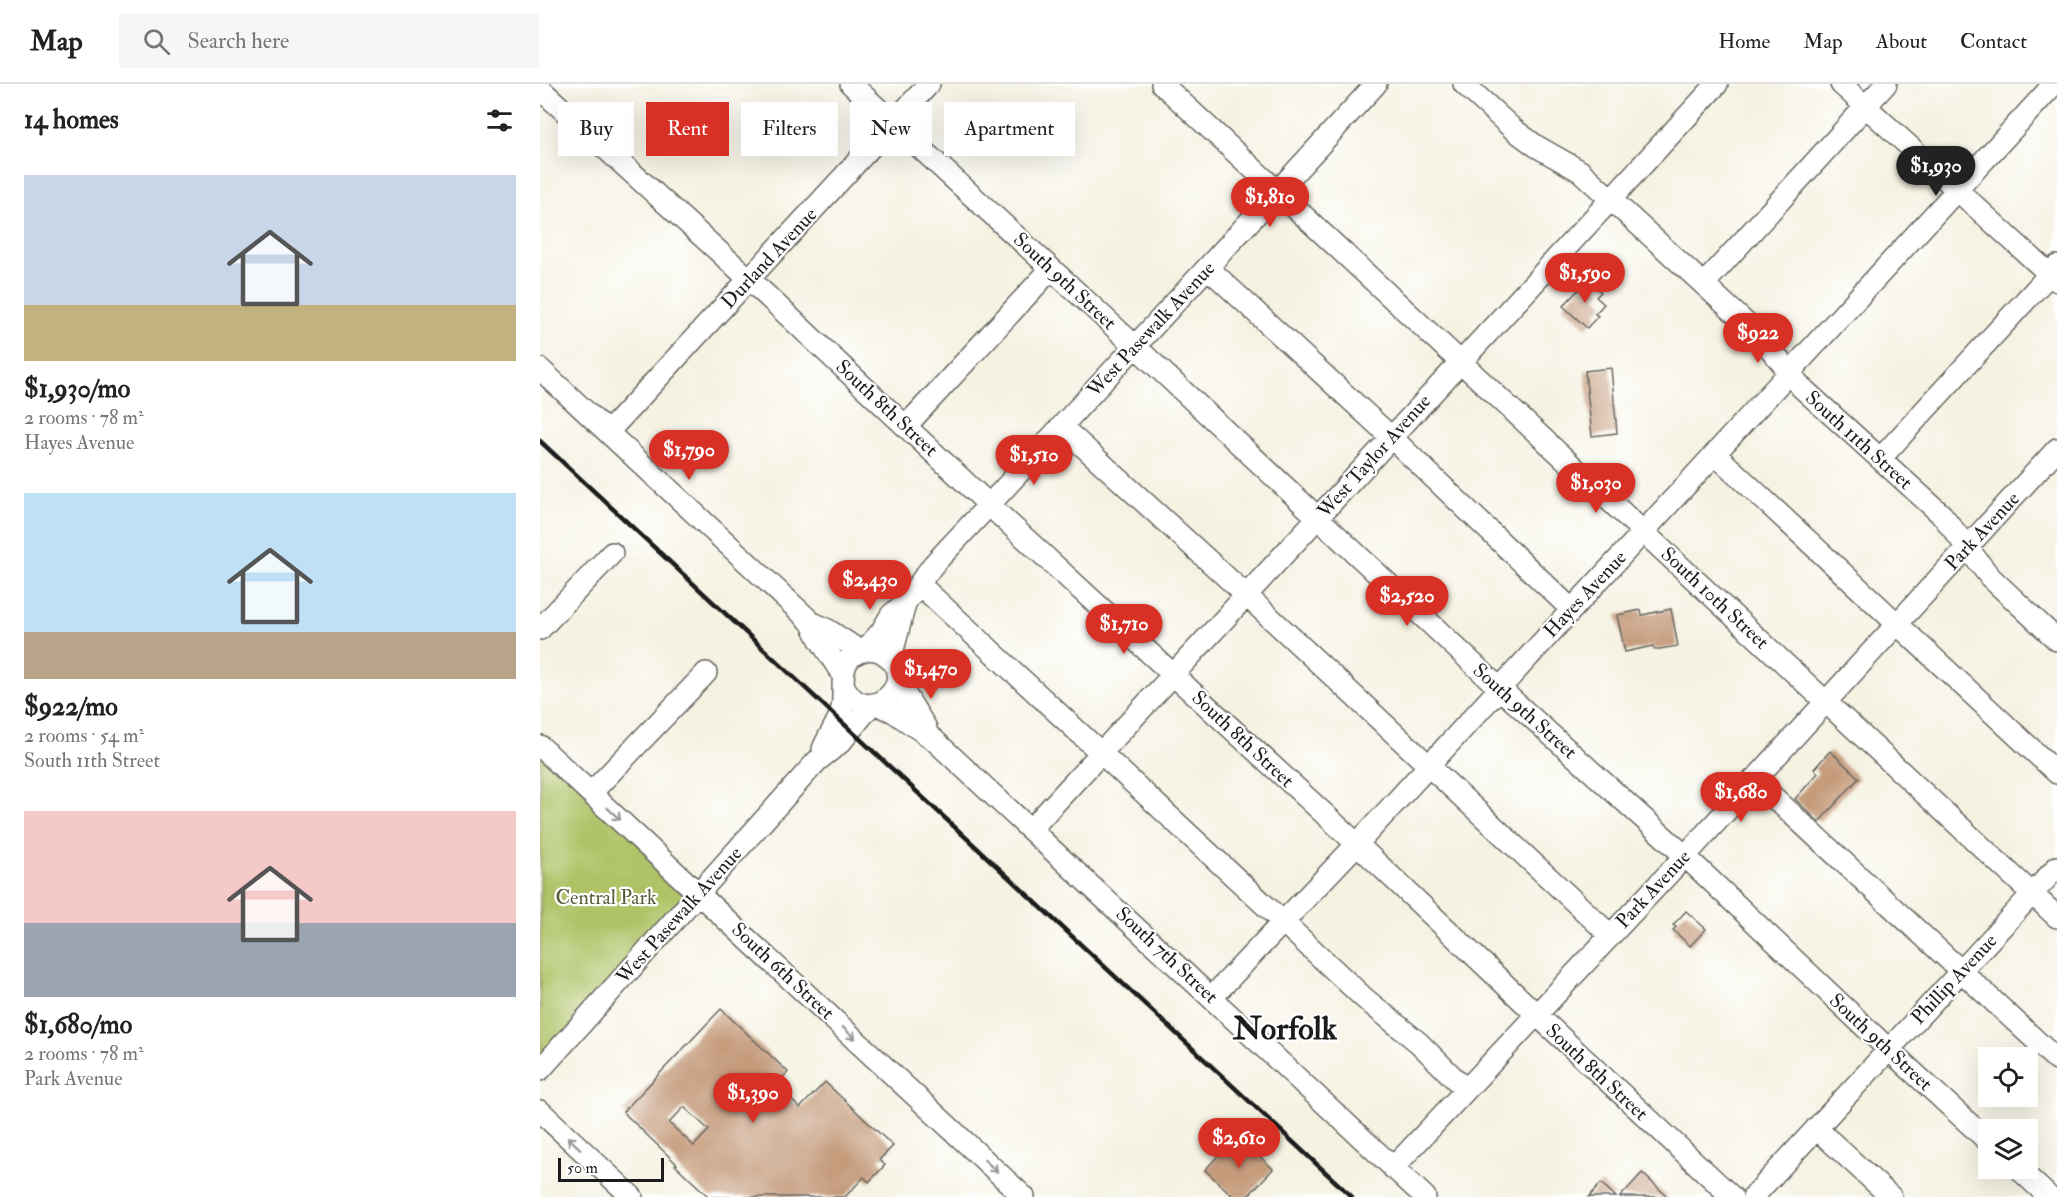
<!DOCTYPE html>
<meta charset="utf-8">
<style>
:root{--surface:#fff;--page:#f6f6f6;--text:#222;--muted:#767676;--line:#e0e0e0;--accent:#d93025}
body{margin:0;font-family:"IM FELL Double Pica",serif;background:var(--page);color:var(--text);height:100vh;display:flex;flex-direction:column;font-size:22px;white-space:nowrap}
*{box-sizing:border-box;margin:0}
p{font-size:20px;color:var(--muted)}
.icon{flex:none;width:33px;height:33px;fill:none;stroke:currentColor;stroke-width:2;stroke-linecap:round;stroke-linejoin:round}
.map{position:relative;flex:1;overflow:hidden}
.drawer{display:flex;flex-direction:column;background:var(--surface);width:540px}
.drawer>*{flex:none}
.top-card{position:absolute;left:18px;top:18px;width:570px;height:54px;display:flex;gap:12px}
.tools{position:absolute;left:1438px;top:963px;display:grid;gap:12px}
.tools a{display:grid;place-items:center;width:60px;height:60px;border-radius:0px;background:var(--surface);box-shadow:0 6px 24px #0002;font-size:30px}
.scale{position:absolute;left:18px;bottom:15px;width:106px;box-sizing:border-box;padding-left:6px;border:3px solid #1c1c1c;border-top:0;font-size:16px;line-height:21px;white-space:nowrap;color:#1c1c1c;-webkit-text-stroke:4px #fff;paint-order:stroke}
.price{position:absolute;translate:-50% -51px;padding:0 14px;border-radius:21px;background:var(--accent);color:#fff;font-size:20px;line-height:39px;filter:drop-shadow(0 2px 3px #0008)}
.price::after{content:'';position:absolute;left:50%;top:36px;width:18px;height:14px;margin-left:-9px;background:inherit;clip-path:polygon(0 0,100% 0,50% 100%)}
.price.current{background:#222;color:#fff}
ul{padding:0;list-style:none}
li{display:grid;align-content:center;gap:12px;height:318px;padding:0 24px}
li span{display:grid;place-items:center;height:186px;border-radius:0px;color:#555}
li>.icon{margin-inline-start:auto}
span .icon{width:108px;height:108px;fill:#fffc;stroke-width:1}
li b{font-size:26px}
h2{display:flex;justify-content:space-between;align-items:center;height:72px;padding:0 24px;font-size:26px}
.chip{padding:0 21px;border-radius:0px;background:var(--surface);box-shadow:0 6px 24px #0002;font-size:21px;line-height:54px}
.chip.current{background:var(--accent);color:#fff}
header{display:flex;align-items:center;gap:36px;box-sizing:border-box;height:84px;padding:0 30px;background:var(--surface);border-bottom:2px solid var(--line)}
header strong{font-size:28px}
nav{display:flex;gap:33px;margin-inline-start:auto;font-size:21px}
.search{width:420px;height:54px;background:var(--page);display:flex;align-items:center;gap:15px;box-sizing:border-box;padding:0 21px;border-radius:0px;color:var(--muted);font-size:22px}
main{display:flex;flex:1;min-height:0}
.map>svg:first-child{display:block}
</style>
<header>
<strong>Map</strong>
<div class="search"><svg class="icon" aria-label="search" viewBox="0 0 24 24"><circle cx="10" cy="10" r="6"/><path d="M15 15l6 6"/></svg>Search here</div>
<nav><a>Home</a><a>Map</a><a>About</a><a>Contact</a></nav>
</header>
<main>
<section class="drawer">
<h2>14 homes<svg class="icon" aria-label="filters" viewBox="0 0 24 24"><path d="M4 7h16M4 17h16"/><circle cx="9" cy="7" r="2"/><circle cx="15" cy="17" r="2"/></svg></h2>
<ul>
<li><span style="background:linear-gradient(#c9d6e8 70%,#c2b280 0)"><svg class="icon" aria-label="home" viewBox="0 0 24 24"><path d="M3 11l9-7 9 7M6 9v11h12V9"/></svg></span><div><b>$1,930/mo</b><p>2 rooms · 78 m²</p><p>Hayes Avenue</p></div></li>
<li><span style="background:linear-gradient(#bfe0f5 75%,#b9a48a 0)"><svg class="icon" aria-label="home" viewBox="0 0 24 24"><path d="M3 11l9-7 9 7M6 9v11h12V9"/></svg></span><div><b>$922/mo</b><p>2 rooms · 54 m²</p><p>South 11th Street</p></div></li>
<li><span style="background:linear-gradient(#f6c9c9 60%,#9aa5b1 0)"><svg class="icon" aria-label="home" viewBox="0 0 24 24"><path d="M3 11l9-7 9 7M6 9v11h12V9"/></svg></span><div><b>$1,680/mo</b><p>2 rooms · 78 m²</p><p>Park Avenue</p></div></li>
</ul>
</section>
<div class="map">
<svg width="1517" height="1113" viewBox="0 0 1517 1113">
<rect width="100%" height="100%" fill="#fff"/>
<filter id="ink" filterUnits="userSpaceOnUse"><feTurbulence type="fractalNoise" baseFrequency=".0167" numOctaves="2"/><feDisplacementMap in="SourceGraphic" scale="12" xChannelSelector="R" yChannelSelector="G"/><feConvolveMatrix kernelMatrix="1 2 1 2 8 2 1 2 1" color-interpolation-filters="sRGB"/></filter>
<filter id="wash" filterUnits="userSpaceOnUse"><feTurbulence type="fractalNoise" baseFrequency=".008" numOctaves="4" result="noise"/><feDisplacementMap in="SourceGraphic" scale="24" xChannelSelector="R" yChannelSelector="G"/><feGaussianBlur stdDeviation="1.35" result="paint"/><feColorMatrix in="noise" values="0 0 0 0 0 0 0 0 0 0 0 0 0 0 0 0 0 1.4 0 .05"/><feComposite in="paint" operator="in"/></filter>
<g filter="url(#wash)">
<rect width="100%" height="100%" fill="#f5f2e2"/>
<path fill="#afc266" stroke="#666f41" stroke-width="1.5" d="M0,662L159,809L0,986Z"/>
<g id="blocks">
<path fill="#c59b7c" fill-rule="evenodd" d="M1048,196L1061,208L1056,213L1064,220L1055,230L1058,232L1047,244L1023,222Z
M1071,284L1077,349L1052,352L1045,287Z
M1131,525L1138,562L1114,566L1113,562L1085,568L1077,531L1101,526L1102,531Z
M1290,667L1319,694L1279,738L1255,715L1278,689L1274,685Z
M1146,827L1166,845L1150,862L1133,846L1136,843L1133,841Z
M181,925L248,988L236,1001L260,1024L285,998L353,1062L339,1076L345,1081L329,1098L324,1093L305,1113H169L135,1081L137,1080L83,1028ZM144,1023L169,1046L154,1062L129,1039Z
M697,1051L733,1085L707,1113H694L665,1086Z
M1102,1089L1128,1113H1080Z
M1061,1099L1076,1113H1049Z"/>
</g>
</g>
<g filter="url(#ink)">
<use href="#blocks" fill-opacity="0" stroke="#686761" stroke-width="1.5"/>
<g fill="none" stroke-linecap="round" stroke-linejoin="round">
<g stroke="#686761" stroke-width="24">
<path id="minor" d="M311,0L596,263L958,603L1145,772L1348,965L1449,1058
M622,0L1517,833
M924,0L973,45L996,62L1040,87L1221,253L1261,303L1402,431L1450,493L1517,556
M1301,0L1517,197
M0,5L209,195L462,433L817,760L996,930L1192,1113
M668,184L852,354L1031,525
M1164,200L1346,0
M0,285L271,538L288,546L320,567
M366,342L511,185
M522,343L706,511L1070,851
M68,348L389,0
M1175,370L1517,689
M1340,375L1517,182
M379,500L742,837L824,914L879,959L926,1006
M271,538L279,554L302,590
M0,545L72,469
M325,566L341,548L351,531L365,519L393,481L462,407L836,0
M352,577L353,566L365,520
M357,597L386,644
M336,620L354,628L393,655L885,1113
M0,662L484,1113
M283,665C288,652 297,641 301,628C308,607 293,576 322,567C331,564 341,566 348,573C380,601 323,648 303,600
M1214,695L1517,976
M51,709L166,589
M491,745L1177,0
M672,913L817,760L1514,0
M0,986L277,677L301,658L331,621
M0,1027L92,1113
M1276,1044L1351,1113
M853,1084L1145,772L1517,365
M1478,1084L1509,1113
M1213,1113L1517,783"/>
</g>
<use href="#minor" stroke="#fff" stroke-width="21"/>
<path stroke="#1c1c1c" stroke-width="4.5" d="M0,357L812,1113"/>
</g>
<defs><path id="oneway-shaft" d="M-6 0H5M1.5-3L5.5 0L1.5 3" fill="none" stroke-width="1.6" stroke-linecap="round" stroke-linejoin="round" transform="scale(1.5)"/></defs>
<g stroke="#999">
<use href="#oneway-shaft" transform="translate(74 730) rotate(43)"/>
<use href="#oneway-shaft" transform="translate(309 949) rotate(43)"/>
<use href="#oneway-shaft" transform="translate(34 1059) rotate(-137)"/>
<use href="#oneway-shaft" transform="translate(451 1082) rotate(43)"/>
</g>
</g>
<g text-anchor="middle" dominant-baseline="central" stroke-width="4.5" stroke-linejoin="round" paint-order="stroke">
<g font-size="20" fill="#1c1c1c" stroke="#fff">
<text transform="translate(229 174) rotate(-47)">Durland Avenue</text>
<text transform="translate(525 197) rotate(43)">South 9th Street</text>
<text transform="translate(611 245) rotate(-47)">West Pasewalk Avenue</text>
<text transform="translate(347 324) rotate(43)">South 8th Street</text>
<text transform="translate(1319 356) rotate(42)">South 11th Street</text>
<text transform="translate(834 372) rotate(-48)">West Taylor Avenue</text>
<text transform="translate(1442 447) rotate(-47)">Park Avenue</text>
<text transform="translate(1045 510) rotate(-47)">Hayes Avenue</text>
<text transform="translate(1175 514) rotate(43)">South 10th Street</text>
<text transform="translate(985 627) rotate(42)">South 9th Street</text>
<text transform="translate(703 655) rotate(43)">South 8th Street</text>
<text transform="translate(1113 805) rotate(-47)">Park Avenue</text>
<text transform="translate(139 831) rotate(-48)">West Pasewalk Avenue</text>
<text transform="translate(627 871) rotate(43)">South 7th Street</text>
<text transform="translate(243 887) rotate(43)">South 6th Street</text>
<text transform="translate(1414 895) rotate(-47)">Phillip Avenue</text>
<text transform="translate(1341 958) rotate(43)">South 9th Street</text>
<text transform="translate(1057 988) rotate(43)">South 8th Street</text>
</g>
<g font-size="20" fill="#575e3a" stroke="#fff">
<text x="66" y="813">Central Park</text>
</g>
<g font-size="32" font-weight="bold" fill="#1c1c1c" stroke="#fff">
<text x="745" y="945">Norfolk</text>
</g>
</g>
</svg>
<div class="tools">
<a><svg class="icon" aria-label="locate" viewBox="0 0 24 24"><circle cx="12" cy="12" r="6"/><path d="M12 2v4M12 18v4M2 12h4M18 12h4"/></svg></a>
<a><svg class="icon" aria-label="layers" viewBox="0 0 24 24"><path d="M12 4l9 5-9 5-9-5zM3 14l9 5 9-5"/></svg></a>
</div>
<div class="scale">50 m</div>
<b class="price current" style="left:1396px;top:113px">$1,930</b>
<b class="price" style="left:730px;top:144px">$1,810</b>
<b class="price" style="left:1045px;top:220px">$1,590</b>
<b class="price" style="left:1218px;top:280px">$922</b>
<b class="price" style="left:149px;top:397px">$1,790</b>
<b class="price" style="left:494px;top:402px">$1,510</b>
<b class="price" style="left:1056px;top:430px">$1,030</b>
<b class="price" style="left:330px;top:527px">$2,430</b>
<b class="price" style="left:867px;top:543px">$2,520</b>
<b class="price" style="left:584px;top:571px">$1,710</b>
<b class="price" style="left:391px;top:616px">$1,470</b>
<b class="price" style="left:1201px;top:739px">$1,680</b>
<b class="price" style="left:213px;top:1040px">$1,390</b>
<b class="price" style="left:699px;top:1085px">$2,610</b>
<div class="top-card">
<a class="chip">Buy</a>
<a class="chip current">Rent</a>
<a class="chip">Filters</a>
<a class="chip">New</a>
<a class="chip">Apartment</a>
</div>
</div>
</main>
